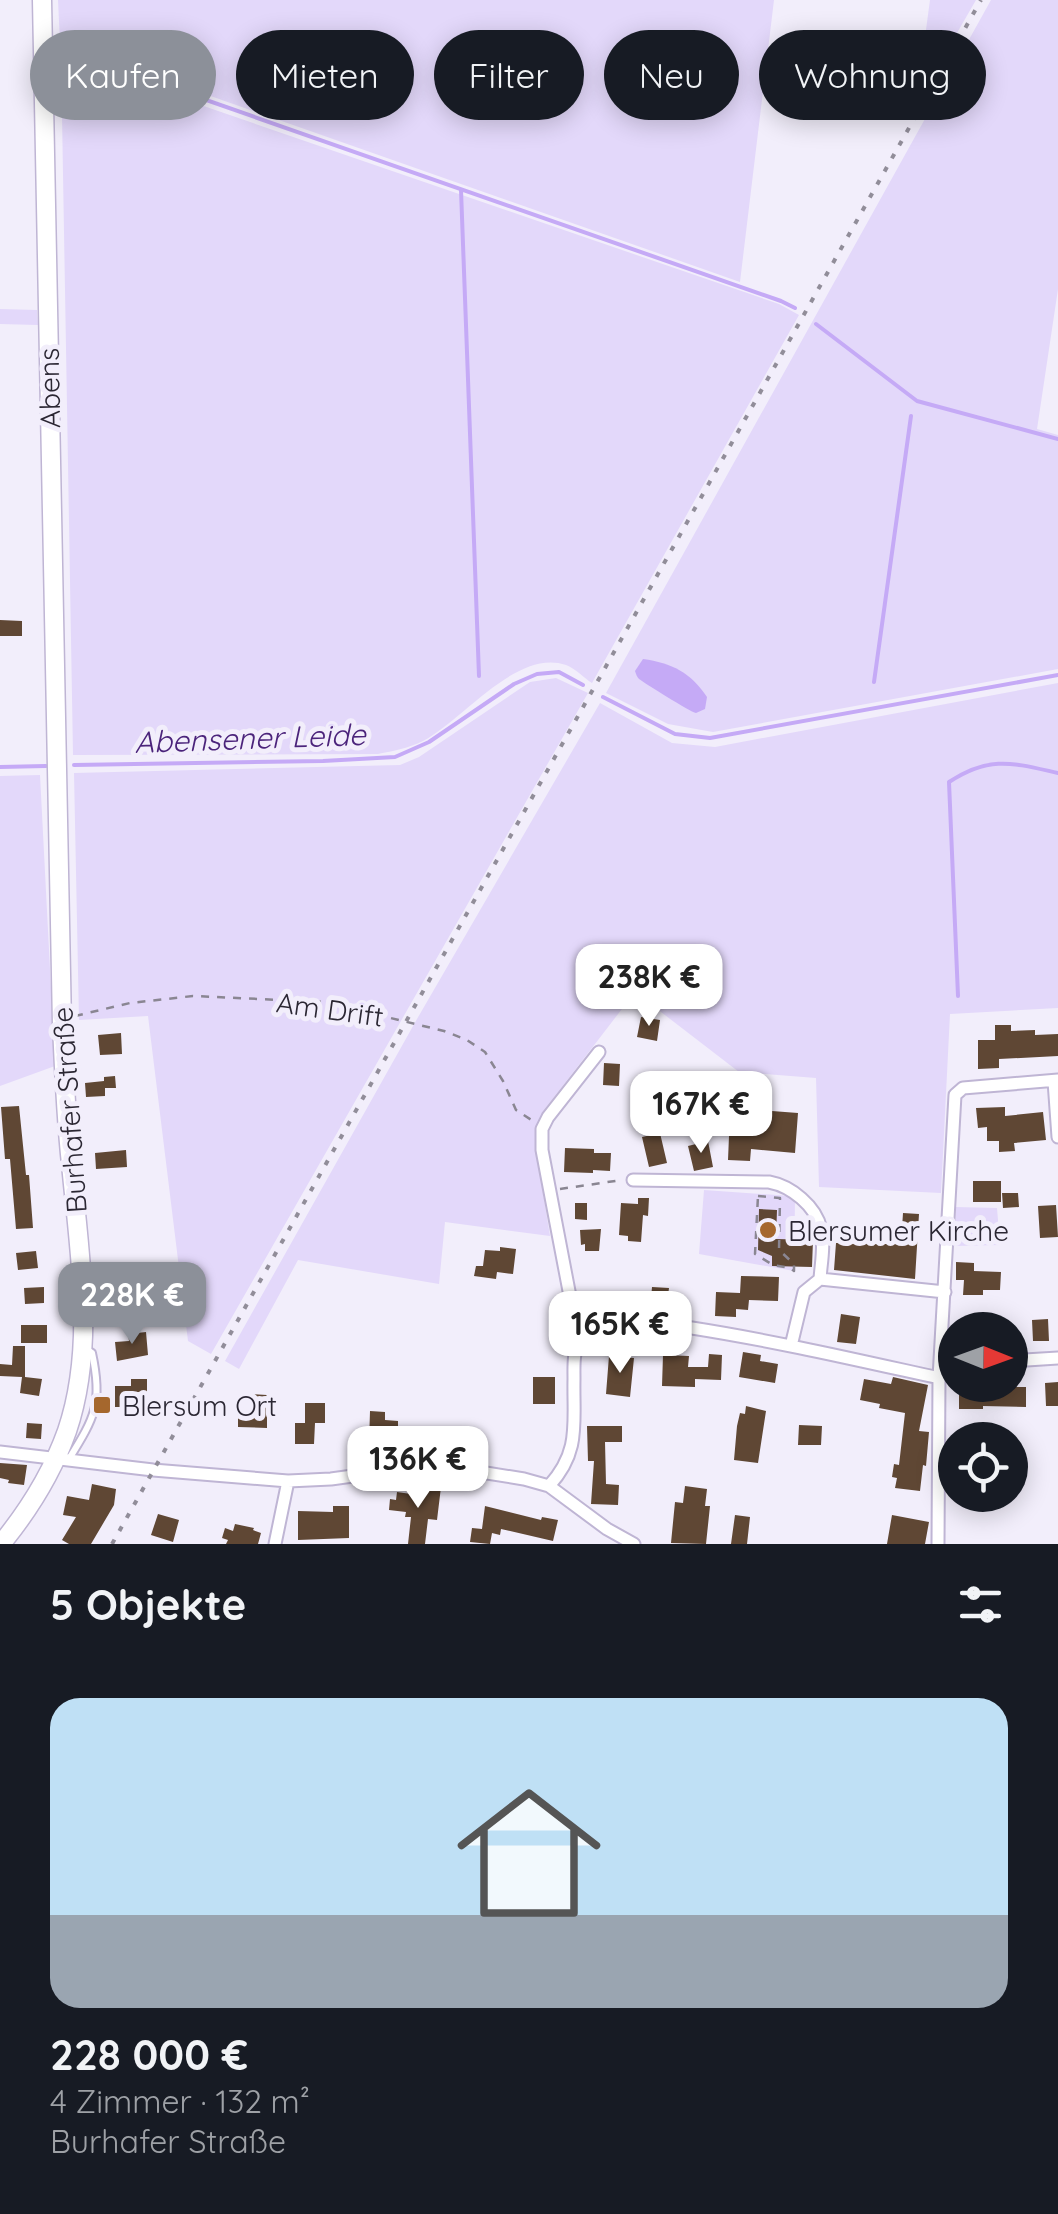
<!DOCTYPE html>
<html lang="de">
<meta charset="utf-8">
<style>
:root{--surface:#171b24;--page:#20242c;--text:#f1f3f6;--muted:#9ea1a6;--line:#363941;--accent:#8c9099}
body{margin:0;font-family:Quicksand,sans-serif;background:var(--page);color:var(--text);height:100vh;display:flex;flex-direction:column;font-size:38px;white-space:nowrap}
*{box-sizing:border-box;margin:0}
p{font-size:32px;color:var(--muted)}
.icon{flex:none;width:55px;height:55px;fill:none;stroke:currentColor;stroke-width:2;stroke-linecap:round;stroke-linejoin:round}
.map{position:relative;height:1544px;overflow:hidden}
.drawer{display:flex;flex-direction:column;background:var(--surface);flex:1}
.drawer>*{flex:none}
.top-card{position:absolute;left:30px;top:30px;width:1000px;height:90px;display:flex;gap:20px}
.needle{width:65px;rotate:91deg}
.controls{position:absolute;left:938px;top:1312px;display:grid;gap:20px}
.controls a{display:grid;place-items:center;width:90px;height:90px;border-radius:50%;background:var(--surface);box-shadow:0 5px 25px #0003;font-size:50px}
.price{position:absolute;translate:-50% -85px;padding:0 22px;border-radius:20px;background:#fff;color:#222;font-size:32px;line-height:65px;filter:drop-shadow(0 2px 5px #0008)}
.price::after{content:'';position:absolute;left:50%;top:60px;width:30px;height:22px;margin-left:-15px;background:inherit;clip-path:polygon(0 0,100% 0,50% 100%)}
.price.selected{background:var(--accent);color:#fff}
ul{padding:0;list-style:none}
li{display:grid;align-content:center;gap:20px;height:530px;padding:0 50px}
li+li{border-top:2px solid var(--line)}
li span{display:grid;place-items:center;height:310px;border-radius:30px;color:#555}
li>.icon{margin-inline-start:auto}
span .icon{width:180px;height:180px;fill:#fffc;stroke-width:1}
li b{font-size:42px}
h2{display:flex;justify-content:space-between;align-items:center;height:120px;padding:0 50px;font-size:42px}
.tag{padding:0 35px;border-radius:45px;background:var(--surface);box-shadow:0 5px 25px #0003;font-size:35px;line-height:90px}
.tag.selected{background:var(--accent);color:#fff}
.map>svg:first-child{display:block}
</style>
<div class="map">
<svg width="1058" height="1544" viewBox="0 0 1058 1544">
<rect width="100%" height="100%" fill="#f2eefb"/>
<path fill="#e3d8fa" d="M58,0H774L740,282L60,43Z
M930,0H976L916,104Z
M991,0H1058V289L1037,429L1058,435V669L713,732L668,724L606,693Z
M61,57L779,304L799,315L592,683C584,678 575,668 566,665C517,648 463,720 423,741C409,748 393,751 378,754L73,755Z
M0,309L37,310L38,325L0,324Z
M556,678L588,693L211,1354L188,1341L148,1016L79,1020L74,773L400,765L419,757L530,682Z
M1058,683V1008L950,1014L941,1193L819,1187L816,1078L739,1072L635,992L545,1109L536,1128L537,1155L550,1236L445,1222L439,1284L298,1260L239,1369L225,1361L417,1019L600,703L672,743L715,747Z
M40,775L55,1066L0,1086V776Z
M704,1190L791,1196L795,1199L794,1271L699,1254Z
M956,1207L997,1208L1000,1245L954,1246Z"/>
<path fill="#c5aaf6" d="M643,659C672,663 691,673 707,697L705,709L696,713C690,712 643,682 639,679C637,677 636,674 635,671Z"/>
<g fill="none" stroke-linecap="round" stroke-linejoin="round">
<path stroke="#c5aaf6" stroke-width="4" d="M63,50L781,301L795,308
M461,190L479,676
M816,324L917,401L1058,439
M874,682L911,416
M603,697L675,734L710,738L1058,675
M74,765L323,761L395,757L429,742L514,684L537,674L559,672L583,685
M0,767L46,766
M958,996L949,782C990,755 1013,763 1058,773"/>
</g>
<path fill="#5f4734" d="M0,620L22,621V636H0Z
M641,1017L660,1020L657,1041L637,1037Z
M995,1025H1011V1031L1035,1030V1035L1058,1034V1056L999,1059V1068L978,1069V1040H995Z
M121,1033L122,1054L100,1055L98,1035Z
M604,1063L620,1064L619,1086L603,1085Z
M115,1076L116,1088H105V1096L86,1097L85,1083L104,1081V1077Z
M738,1093L761,1095L760,1110L798,1113L795,1153L751,1149L750,1161L728,1160L730,1112L736,1113Z
M19,1106L26,1175H29L33,1228L16,1229L10,1159H5L1,1107Z
M1005,1107V1116L1043,1112L1046,1140L1014,1143L1015,1151L999,1152V1141H987V1127L978,1128L976,1108Z
M660,1133L667,1163L649,1167L642,1137Z
M708,1141L713,1167L694,1171L688,1146Z
M565,1148L594,1149V1153H611L610,1171L593,1170V1173L564,1172Z
M126,1150L127,1167L96,1169L95,1153Z
M973,1181H1001V1202H973Z
M1002,1193H1018L1019,1207L1003,1208Z
M638,1198H649L648,1216L643,1215L641,1242L628,1241V1236L619,1235L621,1203L638,1204Z
M575,1203H587V1220L575,1219Z
M1056,1205L1058,1237L1040,1238L1038,1206Z
M759,1209L777,1210L776,1239L813,1240L812,1267L772,1266V1256L758,1250Z
M903,1213L919,1214L915,1279L834,1270L836,1243L863,1244V1241L901,1243Z
M601,1229L599,1251H585V1244L581,1245L580,1230Z
M500,1247L516,1249L513,1274L497,1272L496,1279L474,1276L476,1266H483L485,1250L500,1251Z
M36,1251L38,1268L18,1270L16,1253Z
M155,1262L160,1312L136,1315L133,1263Z
M956,1262L974,1263V1271L1001,1272L1000,1290H983V1295H963L964,1280H956Z
M741,1276L779,1277L778,1301L749,1300L748,1310L736,1309V1317L715,1316L716,1292L740,1293Z
M44,1287V1303L25,1304L24,1288Z
M652,1287L669,1288L666,1311L650,1310Z
M841,1314L860,1317L856,1344L837,1342Z
M1048,1319L1049,1341H1033L1032,1320Z
M21,1325H47V1343H21Z
M146,1332L148,1355L117,1361L115,1342L129,1341L128,1334Z
M13,1346H25V1377L42,1379L39,1396L20,1393L22,1377L0,1376V1364L12,1365Z
M743,1352L761,1355L760,1361L778,1364L775,1383L739,1377Z
M709,1354L722,1355L721,1380L695,1379V1387L662,1386L663,1355L689,1356L688,1367H708Z
M609,1356L634,1358L630,1397L606,1394Z
M533,1377H555V1404H533Z
M893,1377L928,1385L919,1431L929,1432L926,1466L923,1465L920,1491L895,1488L897,1478L892,1477L894,1464L899,1465L905,1413L879,1408L880,1404L860,1400L864,1379L891,1384Z
M131,1379H147V1392H131Z
M1058,1382V1406H1046L1045,1383Z
M115,1386H131V1407H115Z
M1000,1387H1026V1407L983,1406V1409H959V1390L1000,1391Z
M251,1394L267,1395V1428L238,1427V1414H250Z
M305,1403H325V1423H315L314,1444H295V1423H305Z
M746,1406L766,1411L758,1463L734,1460L737,1426L740,1413L745,1414Z
M370,1411L385,1412V1420L398,1421V1445L369,1444Z
M27,1423L42,1424L41,1439L26,1438Z
M799,1425L822,1426L821,1445H798Z
M587,1426H622V1442H605L606,1484L619,1485L618,1505L591,1504L594,1461H588Z
M0,1463L27,1465L24,1485L8,1483L9,1480L0,1478Z
M92,1484L116,1489L114,1505L91,1544H69L62,1540L76,1517L63,1515L67,1496L89,1500Z
M426,1485L441,1487L437,1520L428,1519L425,1544H408L411,1517H405L406,1512L389,1510L390,1499L396,1500L397,1492L411,1494V1489L425,1491Z
M685,1486L707,1489L705,1506H710L706,1544L671,1543L675,1502L683,1503Z
M333,1506H349V1538L298,1540V1511L333,1512Z
M485,1506L541,1520L542,1517L558,1520L553,1541L501,1529L500,1535L492,1533L490,1544L470,1542L472,1528L482,1529Z
M158,1514L179,1520L173,1542L151,1535Z
M735,1515L750,1517L747,1544H731Z
M892,1515L929,1522L925,1544H887Z
M235,1524L254,1528L253,1530L261,1533L258,1544H226L228,1540L222,1538L225,1528L233,1531Z"/>
<g fill="none" stroke-linecap="round" stroke-linejoin="round">
<g stroke="#bfb5d4" stroke-width="10">
<path id="service" d="M69,1459C95,1417 103,1403 92,1353L86,1349"/>
</g>
<g stroke="#bfb5d4" stroke-width="15">
<path id="minor" d="M1054,1081L1058,1137
M633,1180L769,1182C791,1186 816,1206 821,1229C825,1245 821,1263 820,1279
M585,1334L577,1323L573,1312L542,1150V1129L548,1117L599,1052
M791,1346L804,1292L820,1279L945,1292
M1010,1361L1058,1358
M0,1452L153,1470L288,1481L331,1479L418,1467H449L524,1479L549,1486L607,1529L634,1544
M549,1486C581,1451 573,1423 574,1379C574,1367 573,1353 579,1342C584,1332 598,1322 609,1321C635,1317 666,1324 692,1328C775,1341 857,1360 939,1378
M275,1544L288,1481
M938,1544L939,1378L955,1095L963,1088L1058,1080"/>
</g>
<g stroke="#bfb5d4" stroke-width="21">
<path id="secondary" d="M1,1544C29,1510 52,1473 67,1431C96,1346 79,1251 71,1164C66,1118 64,1071 62,1025L42,0"/>
</g>
<path stroke="#8a8692" stroke-width="2.5" stroke-dasharray="8 8" stroke-linecap="butt" d="M75,1016L130,1003L193,996L325,1002L444,1031L467,1040L485,1052L503,1081L516,1110L533,1121
M560,1189L622,1180
M758,1196L780,1198L779,1250L794,1264V1271L790,1268L773,1265L755,1254Z"/>
<use href="#service" stroke="#fff" stroke-width="6"/>
<use href="#minor" stroke="#fff" stroke-width="11"/>
<use href="#secondary" stroke="#fff" stroke-width="18"/>
<path stroke="#918d99" stroke-width="4" stroke-dasharray="5 10" stroke-linecap="butt" d="M112,1544L981,0"/>
</g>
<g fill="#a5672d" stroke="#f2eefb" stroke-width="4">
<circle cx="768" cy="1230" r="10"/>
<rect x="92" y="1395" width="20" height="20" rx="5"/>
</g>
<g text-anchor="middle" dominant-baseline="central" stroke-width="10" stroke-linejoin="round" paint-order="stroke">
<g font-size="28" fill="#2b2733" stroke="#f2eefb">
<text transform="translate(49 388) rotate(-91)">Abens</text>
<text transform="translate(330 1009) rotate(8)">Am Drift</text>
<text transform="translate(69 1110) rotate(-94)">Burhafer Straße</text>
</g>
<g font-size="28" fill="#2b2733" stroke="#f2eefb" text-anchor="start">
<text x="788" y="1230">Blersumer Kirche</text>
<text x="122" y="1405">Blersum Ort</text>
</g>
<g font-size="30" font-style="italic" fill="#4b247b" stroke="#f2eefb">
<text transform="translate(250 738) rotate(-2)">Abensener Leide</text>
</g>
</g>
</svg>
<div class="controls">
<a><svg class="needle" viewBox="-14 -14 28 28"><path d="M0-13l5 13h-10z" fill="#e53935"/><path d="M0 13l5-13h-10z" fill="#9ea1a6"/></svg></a>
<a><svg class="icon" aria-label="locate" viewBox="0 0 24 24"><circle cx="12" cy="12" r="6"/><path d="M12 2v4M12 18v4M2 12h4M18 12h4"/></svg></a>
</div>
<b class="price" style="left:649px;top:1029px">238K €</b>
<b class="price" style="left:701px;top:1156px">167K €</b>
<b class="price selected" style="left:132px;top:1347px">228K €</b>
<b class="price" style="left:620px;top:1376px">165K €</b>
<b class="price" style="left:418px;top:1511px">136K €</b>
<div class="top-card">
<a class="tag selected">Kaufen</a>
<a class="tag">Mieten</a>
<a class="tag">Filter</a>
<a class="tag">Neu</a>
<a class="tag">Wohnung</a>
</div>
</div>
<section class="drawer">
<h2>5 Objekte<svg class="icon" aria-label="filters" viewBox="0 0 24 24"><path d="M4 7h16M4 17h16"/><circle cx="9" cy="7" r="2"/><circle cx="15" cy="17" r="2"/></svg></h2>
<ul>
<li><span style="background:linear-gradient(#bfe0f5 70%,#9aa5b1 0)"><svg class="icon" aria-label="home" viewBox="0 0 24 24"><path d="M3 11l9-7 9 7M6 9v11h12V9"/></svg></span><div><b>228 000 €</b><p>4 Zimmer · 132 m²</p><p>Burhafer Straße</p></div></li>
</ul>
</section>
